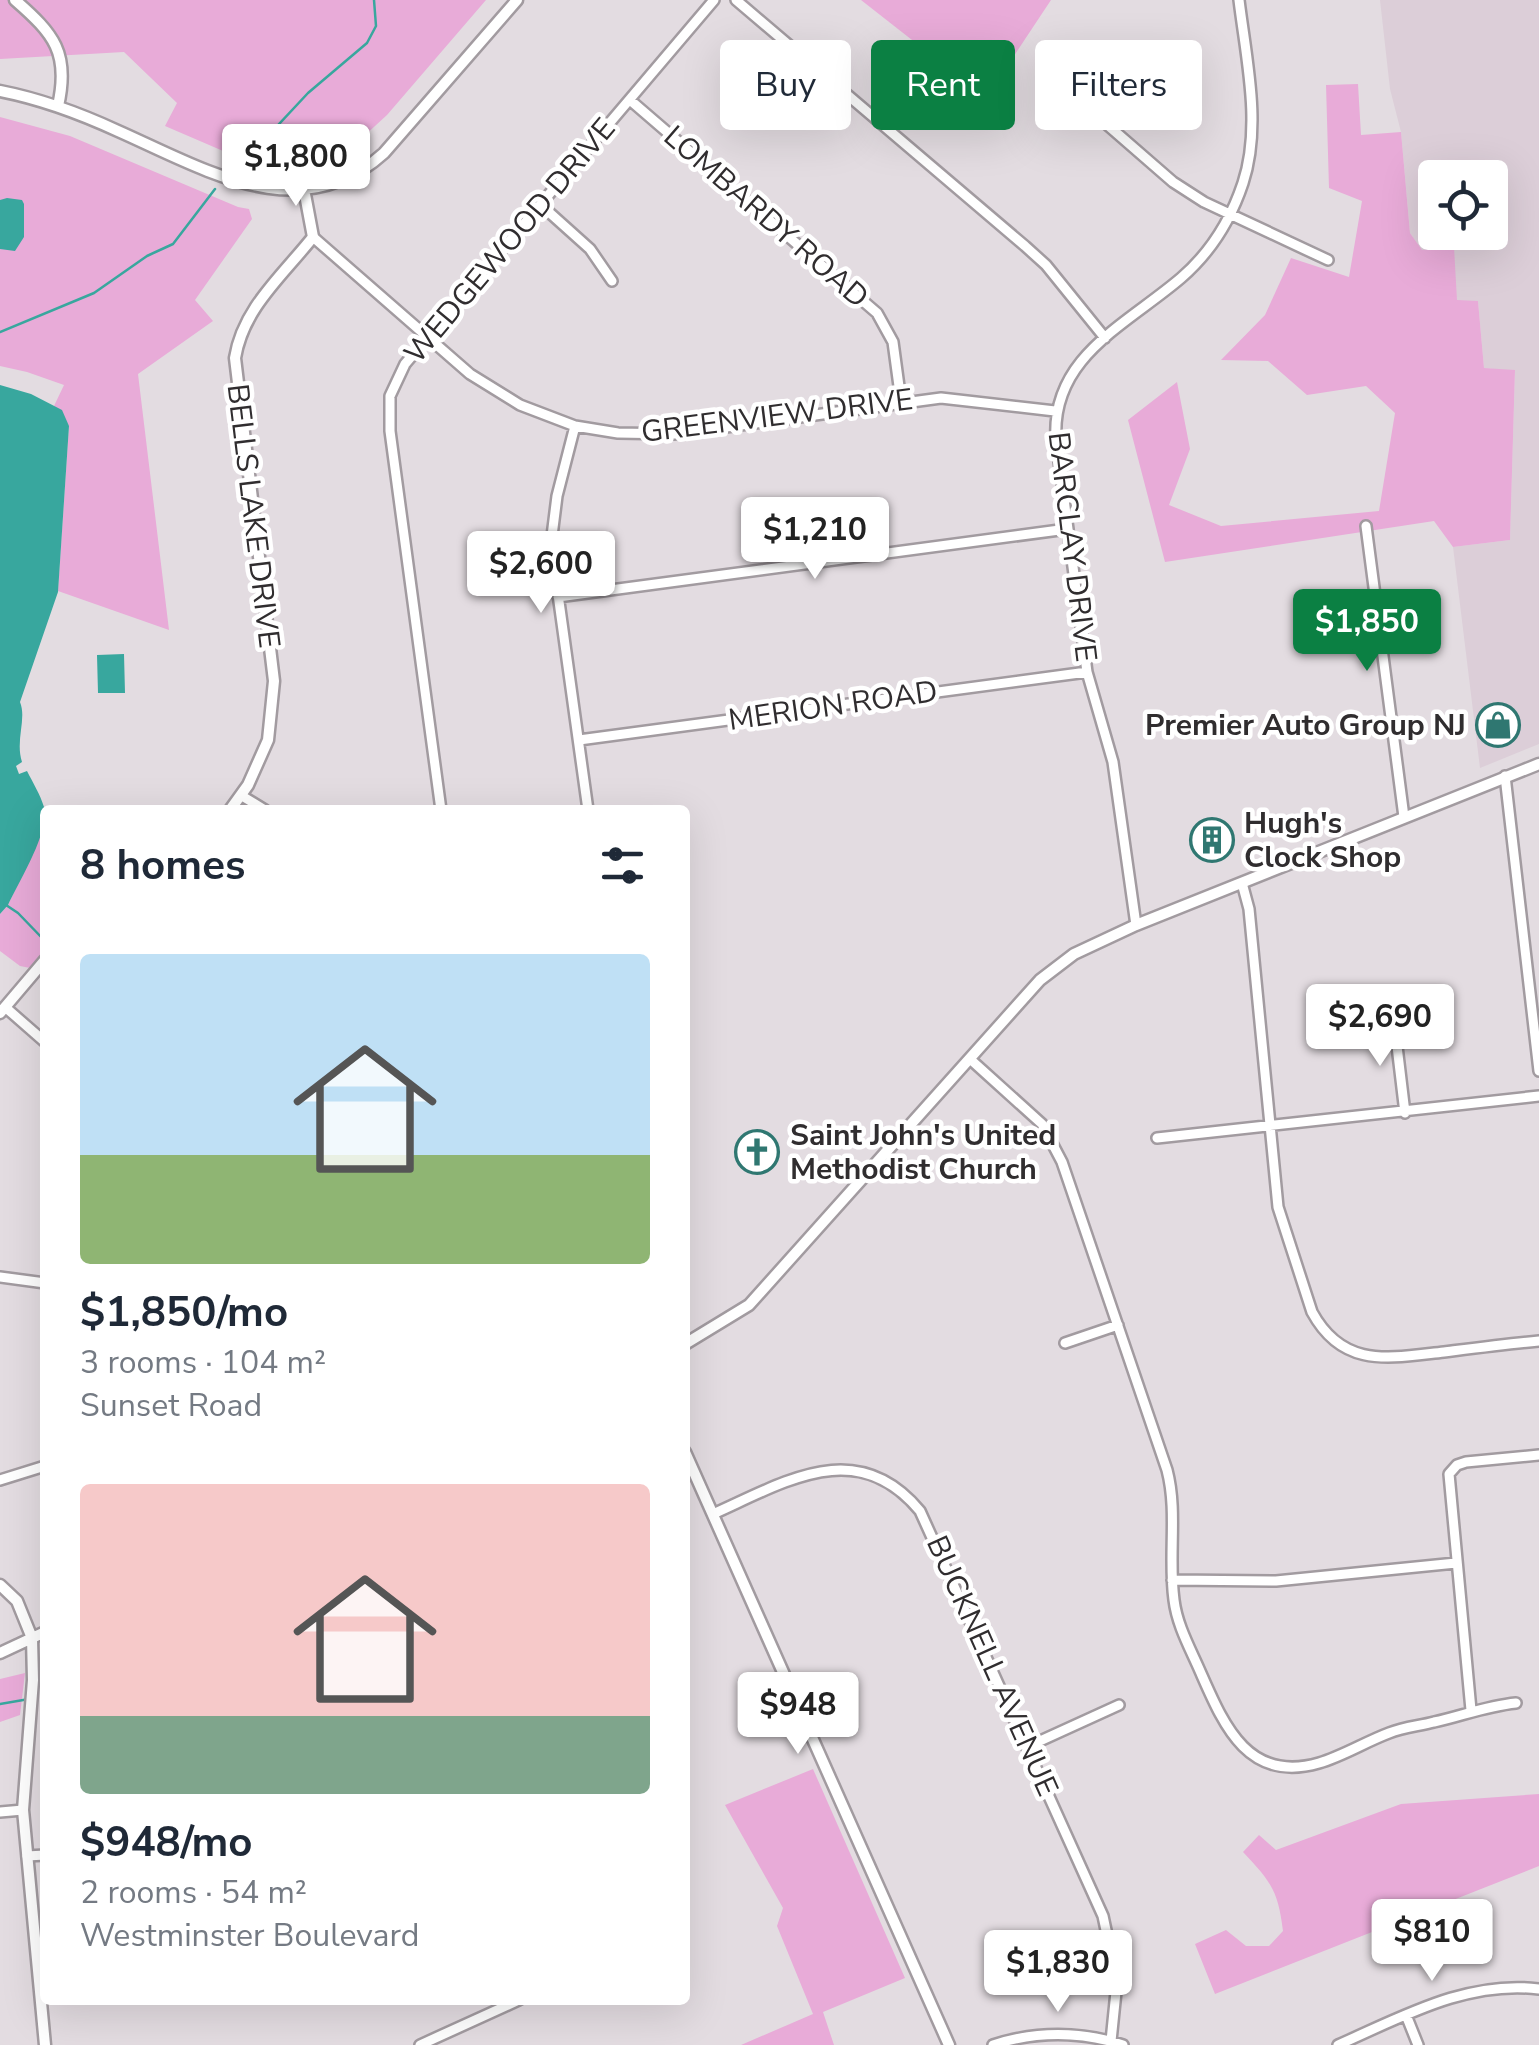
<!DOCTYPE html>
<meta charset="utf-8">
<style>
:root{--surface:#fff;--page:#f6f6f7;--text:#1f2937;--muted:#747a83;--accent:#0b8043}
body{margin:0;font-family:"Nunito Sans",sans-serif;background:var(--page);color:var(--text);height:100vh;display:flex;flex-direction:column;font-size:38px;white-space:nowrap}
*{box-sizing:border-box;margin:0}
p{font-size:32px;color:var(--muted)}
.icon{flex:none;width:55px;height:55px;fill:none;stroke:currentColor;stroke-width:2;stroke-linecap:round;stroke-linejoin:round}
.map{position:relative;flex:1;overflow:hidden}
.panel{position:absolute;left:40px;top:805px;width:650px;height:1200px;display:flex;flex-direction:column;background:var(--surface);border-radius:10px;box-shadow:0 10px 40px #0002}
.panel>*{flex:none}
.guide{position:absolute;left:720px;top:40px;width:668px;height:90px;display:flex;gap:20px}
.buttons{position:absolute;left:1418px;top:160px;display:grid;gap:20px}
.buttons a{display:grid;place-items:center;width:90px;height:90px;border-radius:10px;background:var(--surface);box-shadow:0 10px 40px #0002;font-size:50px}
.price{position:absolute;translate:-50% -85px;padding:0 22px;border-radius:10px;background:#fff;color:#222;font-size:32px;line-height:65px;filter:drop-shadow(0 2px 5px #0008)}
.price::after{content:'';position:absolute;left:50%;top:60px;width:30px;height:22px;margin-left:-15px;background:inherit;clip-path:polygon(0 0,100% 0,50% 100%)}
.price.selected{background:var(--accent);color:#fff}
ul{padding:0;list-style:none}
li{display:grid;align-content:center;gap:20px;height:530px;padding:0 40px}
li span{display:grid;place-items:center;height:310px;border-radius:10px;color:#555}
li>.icon{margin-inline-start:auto}
span .icon{width:180px;height:180px;fill:#fffc;stroke-width:1}
li b{font-size:42px}
h2{display:flex;justify-content:space-between;align-items:center;height:120px;padding:0 40px;font-size:42px}
.chip{padding:0 35px;border-radius:10px;background:var(--surface);box-shadow:0 10px 40px #0002;font-size:35px;line-height:90px}
.chip.selected{background:var(--accent);color:#fff}
.map>svg:first-child{display:block}
</style>
<div class="map">
<svg width="1539" height="2045" viewBox="0 0 1539 2045">
<rect width="100%" height="100%" fill="#e3dce1"/>
<path fill="#dcced8" fill-rule="evenodd" d="M1380,0H1539V744L1480,768L1453,547L1510,540L1515,371L1484,368L1478,301H1457L1410,233L1401,132L1390,89ZM1435,178H1490V232H1435Z"/>
<path fill="#e8abd8" d="M0,0H486L387,115L351,148L320,165L251,163L165,126L177,103L124,52L0,59Z
M861,0H1051L986,98Z
M1358,84L1361,135L1401,132L1410,233L1422,250L1454,247L1457,300L1478,301L1484,368L1515,370L1510,540L1453,547L1434,521L1165,562L1128,420L1177,382L1190,449L1169,505L1221,526L1379,511L1395,413L1366,386L1307,395L1268,361L1221,360L1265,315L1291,258L1349,277L1362,201L1329,188L1326,85Z
M0,117L70,136L238,207L249,209L252,219L195,300L213,321L138,374L169,630L58,591L69,426L54,406L64,385L27,372L0,366Z
M41,834L45,835V971L20,966L0,951V914L8,905Z
M25,1673L20,1715L0,1722V1679Z
M813,1769L905,1978L823,2012L834,2045H741L813,2014L777,1926L783,1908L725,1805Z
M1539,1794V1866L1215,1994L1195,1944L1226,1930L1246,1946H1269L1283,1931C1278,1890 1271,1882 1243,1852L1259,1835L1276,1850L1401,1804Z"/>
<path fill="#38a79e" d="M7,198L22,200L24,204V237L15,251L0,249V200Z
M0,385L31,394L62,410L69,426L58,592L20,702C27,719 15,740 22,762L16,766L19,774L27,771C33,783 40,794 44,807C51,830 18,883 8,905L0,914Z
M124,654L125,693H98L97,655Z"/>
<g fill="none" stroke-linecap="round" stroke-linejoin="round">
<path stroke="#38a79e" stroke-width="2.5" d="M238,168L308,93L367,43L376,26L374,0
M0,332L94,293L147,256L173,244L215,189
M0,901L18,913L45,941
M0,1704L29,1699"/>
<g stroke="#a29ba0" stroke-width="14">
<path id="minor" d="M736,0L1025,246L1046,265L1105,338
M1082,82L1085,95L1096,115L1173,182L1204,202L1328,260
M630,100L877,313L893,342L901,401
M541,205L590,249L612,281
M313,237L470,374L520,405L575,426L618,433L674,434L941,398L1055,411
M575,426L557,496L551,544L588,810
M1366,526L1404,817
M558,597L1067,529
M579,740L1087,672
M1505,776L1539,1071
M242,796L265,810
M441,810L390,431V396L405,364L714,0
M1242,883L1249,909L1278,1207L1312,1312C1343,1369 1389,1358 1444,1352C1476,1348 1507,1344 1539,1341
M1136,925L1113,762L1087,672L1056,439C1051,357 1126,325 1181,278C1210,253 1231,219 1243,183C1262,126 1246,58 1239,0
M5,1007L45,1042
M1394,1021L1405,1113
M970,1059L1042,1124L1062,1162L1167,1470C1178,1512 1168,1556 1174,1600C1177,1625 1190,1648 1200,1671C1223,1723 1247,1784 1319,1763C1343,1756 1365,1742 1389,1733C1404,1727 1419,1726 1434,1722C1462,1716 1486,1706 1516,1703
M1157,1138L1539,1096
M0,1277L45,1283
M1065,1343L1118,1325
M0,1480L45,1466
M713,1514C785,1482 857,1435 920,1511L1103,1916L1117,1982L1111,2041
M1172,1580L1276,1581L1456,1563
M1471,1710L1449,1474L1457,1465L1466,1462L1539,1455
M1029,1746L1119,1705
M0,1812L23,1810
M27,1856L45,1855
M1406,2015L1418,2045
M420,2045L519,2000
M993,2045C1035,2031 1081,2031 1123,2045
M1338,2045C1402,2017 1467,1980 1539,1989"/>
</g>
<g stroke="#a29ba0" stroke-width="15">
<path id="tertiary" d="M15,0C54,34 70,53 58,106
M0,91C41,99 79,113 118,131C204,169 300,229 384,153L517,0
M230,810L248,785L268,740L274,681L235,358C243,308 283,275 313,237L304,189
M0,1013L45,960
M685,1344L749,1305L1040,980L1074,954L1136,925L1539,764
M685,1452L949,2045
M0,1585L17,1601L32,1638L33,1680L23,1810L45,2045
M0,1653L45,1632"/>
</g>
<use href="#minor" stroke="#fff" stroke-width="9"/>
<use href="#tertiary" stroke="#fff" stroke-width="10"/>
</g>
<defs>
<g id="shop-ring" transform="scale(2.25)"><circle r="9.5" fill="#fff" stroke="#2f7771" stroke-width="1.5"/><path d="M-5-2.5h2.3a2.7 3.5 0 0 1 5.4 0H5L5.5 6h-11ZM-1.5-2.5h3a1.5 2.3 0 0 0-3 0Z" fill="#2f7771"/></g>
<g id="building-ring" transform="scale(2.25)"><circle r="9.5" fill="#fff" stroke="#2f7771" stroke-width="1.5"/><path d="M-4-6H4V6H1V3H-1V6H-4ZM-2.5-4.3h1.7v1.8h-1.7ZM.8-4.3h1.7v1.8H.8ZM-2.5-1h1.7V.8h-1.7ZM.8-1h1.7V.8H.8Z" fill="#2f7771"/></g>
<g id="church-ring" transform="scale(2.25)"><circle r="9.5" fill="#fff" stroke="#2f7771" stroke-width="1.5"/><path d="M-1.2-6h2.4v3.5h3.3v2.4h-3.3V6h-2.4V-.1h-3.3v-2.4h3.3Z" fill="#2f7771"/></g>
</defs>
<g fill-rule="evenodd">
<use href="#shop-ring" x="1498" y="725"/>
<use href="#building-ring" x="1212" y="840"/>
<use href="#church-ring" x="757" y="1152"/>
</g>
<g text-anchor="middle" dominant-baseline="central" stroke-width="9" stroke-linejoin="round" paint-order="stroke">
<g font-size="30" fill="#302d2f" stroke="#fff">
<text transform="translate(766 217) rotate(41)">LOMBARDY ROAD</text>
<text transform="translate(510 241) rotate(-50)">WEDGEWOOD DRIVE</text>
<text transform="translate(777 416) rotate(-7)">GREENVIEW DRIVE</text>
<text transform="translate(253 516) rotate(83)">BELLS LAKE DRIVE</text>
<text transform="translate(1072 547) rotate(83)">BARCLAY DRIVE</text>
<text transform="translate(833 706) rotate(-8)">MERION ROAD</text>
<text transform="translate(992 1666) rotate(66)">BUCKNELL AVENUE</text>
</g>
<g font-size="30" font-weight="bold" fill="#302d2f" stroke="#fff" text-anchor="start">
<text x="1466" y="725" text-anchor="end">Premier Auto Group NJ</text>
<text x="1244" y="823">Hugh's<tspan x="1244" dy="34">Clock Shop</tspan></text>
<text x="790" y="1135">Saint John's United<tspan x="790" dy="34">Methodist Church</tspan></text>
</g>
</g>
</svg>
<div class="buttons">
<a><svg class="icon" aria-label="locate" viewBox="0 0 24 24"><circle cx="12" cy="12" r="6"/><path d="M12 2v4M12 18v4M2 12h4M18 12h4"/></svg></a>
</div>
<b class="price" style="left:296px;top:209px">$1,800</b>
<b class="price" style="left:815px;top:582px">$1,210</b>
<b class="price" style="left:541px;top:616px">$2,600</b>
<b class="price selected" style="left:1367px;top:674px">$1,850</b>
<b class="price" style="left:1380px;top:1069px">$2,690</b>
<b class="price" style="left:798px;top:1757px">$948</b>
<b class="price" style="left:1432px;top:1984px">$810</b>
<b class="price" style="left:1058px;top:2015px">$1,830</b>
<div class="guide">
<a class="chip">Buy</a>
<a class="chip selected">Rent</a>
<a class="chip">Filters</a>
</div>
<section class="panel">
<h2>8 homes<svg class="icon" aria-label="filters" viewBox="0 0 24 24"><path d="M4 7h16M4 17h16"/><circle cx="9" cy="7" r="2"/><circle cx="15" cy="17" r="2"/></svg></h2>
<ul>
<li><span style="background:linear-gradient(#bfe0f5 65%,#8fb573 0)"><svg class="icon" aria-label="home" viewBox="0 0 24 24"><path d="M3 11l9-7 9 7M6 9v11h12V9"/></svg></span><div><b>$1,850/mo</b><p>3 rooms · 104 m²</p><p>Sunset Road</p></div></li>
<li><span style="background:linear-gradient(#f6c9c9 75%,#7fa58c 0)"><svg class="icon" aria-label="home" viewBox="0 0 24 24"><path d="M3 11l9-7 9 7M6 9v11h12V9"/></svg></span><div><b>$948/mo</b><p>2 rooms · 54 m²</p><p>Westminster Boulevard</p></div></li>
</ul>
</section>
</div>
